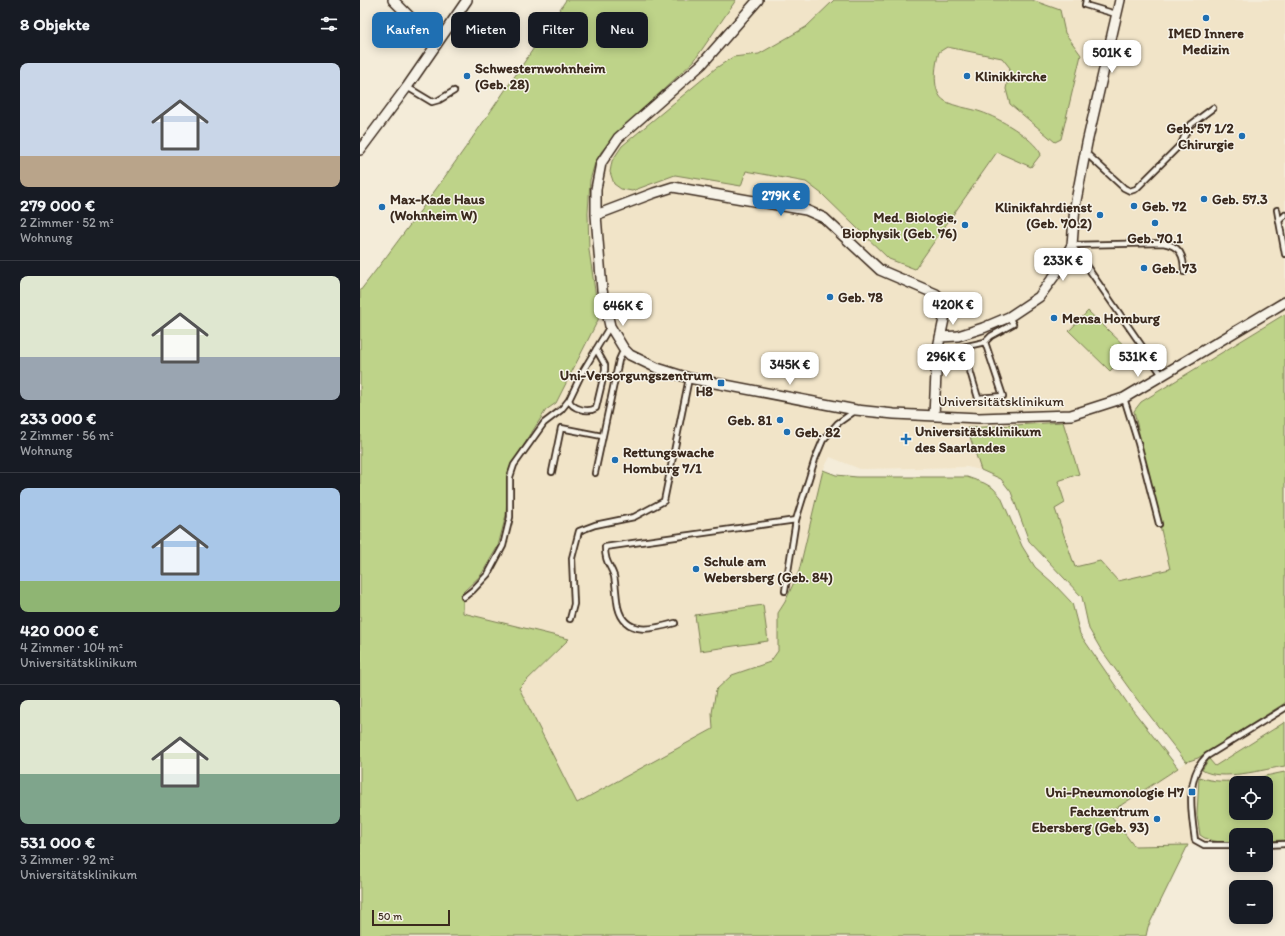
<!DOCTYPE html>
<html lang="de">
<meta charset="utf-8">
<style>
:root{--surface:#171b24;--page:#242831;--text:#f1f3f6;--muted:#9ea1a6;--line:#363941;--accent:#1f6fb2}
body{margin:0;font-family:Itim,sans-serif;background:var(--page);color:var(--text);height:100vh;display:flex;flex-direction:column;font-size:15px;white-space:nowrap}
*{box-sizing:border-box;margin:0}
p{font-size:13px;color:var(--muted)}
.icon{flex:none;width:22px;height:22px;fill:none;stroke:currentColor;stroke-width:2;stroke-linecap:round;stroke-linejoin:round}
.map{position:relative;flex:1;overflow:hidden}
.details{display:flex;flex-direction:column;background:var(--surface);width:360px}
.details>*{flex:none}
.guide{position:absolute;left:12px;top:12px;width:380px;height:36px;display:flex;gap:8px}
.buttons{position:absolute;left:869px;top:776px;display:grid;gap:8px}
.buttons a{display:grid;place-items:center;width:44px;height:44px;border-radius:8px;background:var(--surface);box-shadow:0 2px 10px #0003;font-size:20px}
.scale{position:absolute;left:12px;bottom:10px;width:78px;box-sizing:border-box;padding-left:4px;border:2px solid #3b2a1e;border-top:0;font-size:11px;line-height:14px;white-space:nowrap;color:#3b2a1e;-webkit-text-stroke:3px #f7f3e8;paint-order:stroke}
.price{position:absolute;translate:-50% -34px;padding:0 9px;border-radius:8px;background:#fff;color:#222;font-size:13px;line-height:26px;filter:drop-shadow(0 1px 2px #0008)}
.price::after{content:'';position:absolute;left:50%;top:24px;width:12px;height:9px;margin-left:-6px;background:inherit;clip-path:polygon(0 0,100% 0,50% 100%)}
.price.selected{background:var(--accent);color:#fff}
ul{padding:0;list-style:none}
li{display:grid;align-content:center;gap:8px;height:212px;padding:0 20px}
li+li{border-top:1px solid var(--line)}
li span{display:grid;place-items:center;height:124px;border-radius:8px;color:#555}
li>.icon{margin-inline-start:auto}
span .icon{width:72px;height:72px;fill:#fffc;stroke-width:1}
li b{font-size:17px}
h2{display:flex;justify-content:space-between;align-items:center;height:48px;padding:0 20px;font-size:17px}
.pill{padding:0 14px;border-radius:8px;background:var(--surface);box-shadow:0 2px 10px #0003;font-size:14px;line-height:36px}
.pill.selected{background:var(--accent);color:#fff}
main{display:flex;flex:1;min-height:0}
.map>svg:first-child{display:block}
</style>
<main>
<section class="details">
<h2>8 Objekte<svg class="icon" aria-label="filters" viewBox="0 0 24 24"><path d="M4 7h16M4 17h16"/><circle cx="9" cy="7" r="2"/><circle cx="15" cy="17" r="2"/></svg></h2>
<ul>
<li><span style="background:linear-gradient(#c9d6e8 75%,#b9a48a 0)"><svg class="icon" aria-label="home" viewBox="0 0 24 24"><path d="M3 11l9-7 9 7M6 9v11h12V9"/></svg></span><div><b>279 000 €</b><p>2 Zimmer · 52 m²</p><p>Wohnung</p></div></li>
<li><span style="background:linear-gradient(#dfe7d0 65%,#9aa5b1 0)"><svg class="icon" aria-label="home" viewBox="0 0 24 24"><path d="M3 11l9-7 9 7M6 9v11h12V9"/></svg></span><div><b>233 000 €</b><p>2 Zimmer · 56 m²</p><p>Wohnung</p></div></li>
<li><span style="background:linear-gradient(#a9c7e8 75%,#8fb573 0)"><svg class="icon" aria-label="home" viewBox="0 0 24 24"><path d="M3 11l9-7 9 7M6 9v11h12V9"/></svg></span><div><b>420 000 €</b><p>4 Zimmer · 104 m²</p><p>Universitätsklinikum</p></div></li>
<li><span style="background:linear-gradient(#dfe7d0 60%,#7fa58c 0)"><svg class="icon" aria-label="home" viewBox="0 0 24 24"><path d="M3 11l9-7 9 7M6 9v11h12V9"/></svg></span><div><b>531 000 €</b><p>3 Zimmer · 92 m²</p><p>Universitätsklinikum</p></div></li>
</ul>
</section>
<div class="map">
<svg width="925" height="936" viewBox="0 0 925 936">
<rect width="100%" height="100%" fill="#f4ecd9"/>
<filter id="ink" filterUnits="userSpaceOnUse"><feTurbulence type="fractalNoise" baseFrequency=".025" numOctaves="2"/><feDisplacementMap in="SourceGraphic" scale="8" xChannelSelector="R" yChannelSelector="G"/><feConvolveMatrix kernelMatrix="1 2 1 2 8 2 1 2 1" color-interpolation-filters="sRGB"/></filter>
<g filter="url(#ink)">
<path fill="#f1e4c8" fill-rule="evenodd" d="M376,0H925V840L906,841V835H876V842L828,845L774,846L749,813L826,762L776,698L740,648L729,629L722,597L669,541L651,492L641,479L621,470L607,467L500,469L470,457L463,470L439,571L425,602L418,613V651L410,662L372,675L353,702V729L217,803L159,688L209,639L103,614V592L121,575L138,546L146,515L148,476L155,459L186,410L196,403L239,318L229,250L228,213L230,180L235,163L241,152L255,135L334,61ZM876,783H906V813H876Z"/>
<path fill="#bed389" stroke="#7c7e54" fill-rule="evenodd" d="M206,0H376L334,61L255,135L241,152L235,163L230,180L228,213L229,250L239,318L196,403L186,410L155,459L148,476L146,515L138,546L121,575L103,592V613L209,639L159,688L217,803L353,729L352,713L356,690L372,675L410,662L418,651V613L425,602L439,571L463,470L476,475L497,477H607L624,483L633,488L641,497L662,546L675,567L693,583L712,603L720,634L768,704L818,768L749,813L774,846L828,845L788,927L786,936H0V291C73,197 140,99 206,0Z
M474,0H672L700,10L705,33L721,55L701,139L695,142L650,104L646,89L650,68L642,58L587,47L579,52C575,65 571,93 585,101C595,107 610,108 621,112C639,118 672,137 681,154L671,167L637,152L555,269L529,259L462,194L446,182L386,171L381,186L315,175L272,191L261,189L254,184L250,172L252,161L262,146L356,68L373,57L399,54L446,27Z
M728,311L770,351L750,371L709,331Z
M925,314V703L838,758L826,762L776,698L740,648L729,629L722,597L669,541L651,492L641,479L621,470L607,428L703,422L719,474L698,481L705,503L695,509L715,567L740,561L758,581L810,569L774,411L781,402Z
M403,605L408,641L340,651L335,615Z
M925,722V766C905,769 860,782 842,770L849,759L855,766Z
M925,772V840L906,841V835H876V842C864,842 850,843 840,835L837,815L839,777C866,787 898,777 925,772ZM876,783H906V813H876Z"/>
<g fill="none" stroke-linecap="round" stroke-linejoin="round">
<g stroke="#3b2a1e" stroke-width="8">
<path id="service" d="M726,0L725,5L756,14
M47,87L72,102L79,100L94,91
M726,153L764,188L770,191L776,189L821,144L829,126L853,108
M917,210L925,254
M919,221L925,215
M712,245L802,375
M712,245L803,243C820,246 824,255 824,272
M625,342L603,347L618,398L643,396L625,342L631,336L653,324L649,317
M764,398L778,443L799,524
M209,400C212,409 228,413 236,408L245,370V365L236,349
M192,472L201,428L242,436
M235,473L259,360L264,349
M425,591L436,520L455,459L463,440L478,423L495,411
M104,597L113,590L128,574L143,546L150,517V477L154,465L184,423L201,410L209,400L223,371L250,326
M210,619L214,604L212,558L219,531L235,525L274,517L304,501L329,378
M315,623C294,629 265,637 258,607C256,597 256,586 254,576C250,564 245,563 245,547L436,520
M876,845H844L835,840C831,813 825,777 847,756L925,708
M906,845L925,844"/>
</g>
<g stroke="#3b2a1e" stroke-width="12">
<path id="minor" d="M33,0L77,44
M398,0L342,64L258,138L241,163L236,189V215L242,290L250,326L264,349L270,355L297,368L329,378L496,410L534,414L619,418L711,415L764,398L925,302
M0,150L47,87L107,0
M236,215L294,193L313,187L446,210L464,218L520,270L576,294L583,301L586,310L577,352L574,416
M580,337L598,336L623,328L649,317L679,297L695,275L712,245L715,206L727,143L760,0"/>
</g>
<use href="#service" stroke="#f7f3e8" stroke-width="4.5"/>
<use href="#minor" stroke="#f7f3e8" stroke-width="9"/>
</g>
</g>
<g fill="#1f6fb2" stroke="#f7f3e8" stroke-width="1.5">
<circle cx="846" cy="18" r="4"/>
<circle cx="107" cy="76" r="4"/>
<circle cx="607" cy="76" r="4"/>
<circle cx="882" cy="136" r="4"/>
<circle cx="844" cy="199" r="4"/>
<circle cx="774" cy="206" r="4"/>
<circle cx="22" cy="207" r="4"/>
<circle cx="740" cy="215" r="4"/>
<circle cx="795" cy="223" r="4"/>
<circle cx="605" cy="225" r="4"/>
<circle cx="784" cy="268" r="4"/>
<circle cx="470" cy="297" r="4"/>
<circle cx="694" cy="318" r="4"/>
<rect x="357" y="379" width="8" height="8" rx="2"/>
<circle cx="420" cy="420" r="4"/>
<circle cx="427" cy="432" r="4"/>
<path d="M544 433h4v4h4v4h-4v4h-4v-4h-4v-4h4z"/>
<circle cx="255" cy="460" r="4"/>
<circle cx="336" cy="569" r="4"/>
<rect x="828" y="788" width="8" height="8" rx="2"/>
<circle cx="797" cy="819" r="4"/>
</g>
<g text-anchor="middle" dominant-baseline="central" stroke-width="3" stroke-linejoin="round" paint-order="stroke">
<g font-size="14" font-weight="bold" fill="#3b2a1e" stroke="#f7f3e8" text-anchor="start">
<text x="846" y="33" text-anchor="middle">IMED Innere<tspan x="846" dy="16">Medizin</tspan></text>
<text x="115" y="68">Schwesternwohnheim<tspan x="115" dy="16">(Geb. 28)</tspan></text>
<text x="615" y="76">Klinikkirche</text>
<text x="874" y="128" text-anchor="end">Geb. 57 1/2<tspan x="874" dy="16">Chirurgie</tspan></text>
<text x="30" y="199">Max-Kade Haus<tspan x="30" dy="16">(Wohnheim W)</tspan></text>
<text x="852" y="199">Geb. 57.3</text>
<text x="782" y="206">Geb. 72</text>
<text x="732" y="207" text-anchor="end">Klinikfahrdienst<tspan x="732" dy="16">(Geb. 70.2)</tspan></text>
<text x="597" y="217" text-anchor="end">Med. Biologie,<tspan x="597" dy="16">Biophysik (Geb. 76)</tspan></text>
<text x="795" y="238" text-anchor="middle">Geb. 70.1</text>
<text x="792" y="268">Geb. 73</text>
<text x="478" y="297">Geb. 78</text>
<text x="702" y="318">Mensa Homburg</text>
<text x="353" y="375" text-anchor="end">Uni-Versorgungszentrum<tspan x="353" dy="16">H8</tspan></text>
<text x="412" y="420" text-anchor="end">Geb. 81</text>
<text x="555" y="431">Universitätsklinikum<tspan x="555" dy="16">des Saarlandes</tspan></text>
<text x="435" y="432">Geb. 82</text>
<text x="263" y="452">Rettungswache<tspan x="263" dy="16">Homburg 7/1</tspan></text>
<text x="344" y="561">Schule am<tspan x="344" dy="16">Webersberg (Geb. 84)</tspan></text>
<text x="824" y="792" text-anchor="end">Uni-Pneumonologie H7</text>
<text x="789" y="811" text-anchor="end">Fachzentrum<tspan x="789" dy="16">Ebersberg (Geb. 93)</tspan></text>
</g>
<g font-size="14" fill="#3b2a1e" stroke="#f7f3e8">
<text x="641" y="401">Universitätsklinikum</text>
</g>
</g>
</svg>
<div class="buttons">
<a><svg class="icon" aria-label="locate" viewBox="0 0 24 24"><circle cx="12" cy="12" r="6"/><path d="M12 2v4M12 18v4M2 12h4M18 12h4"/></svg></a>
<a>+</a>
<a>−</a>
</div>
<div class="scale">50 m</div>
<b class="price" style="left:752px;top:74px">501K €</b>
<b class="price selected" style="left:421px;top:217px">279K €</b>
<b class="price" style="left:703px;top:282px">233K €</b>
<b class="price" style="left:593px;top:326px">420K €</b>
<b class="price" style="left:263px;top:327px">646K €</b>
<b class="price" style="left:586px;top:378px">296K €</b>
<b class="price" style="left:778px;top:378px">531K €</b>
<b class="price" style="left:430px;top:386px">345K €</b>
<div class="guide">
<a class="pill selected">Kaufen</a>
<a class="pill">Mieten</a>
<a class="pill">Filter</a>
<a class="pill">Neu</a>
</div>
</div>
</main>
